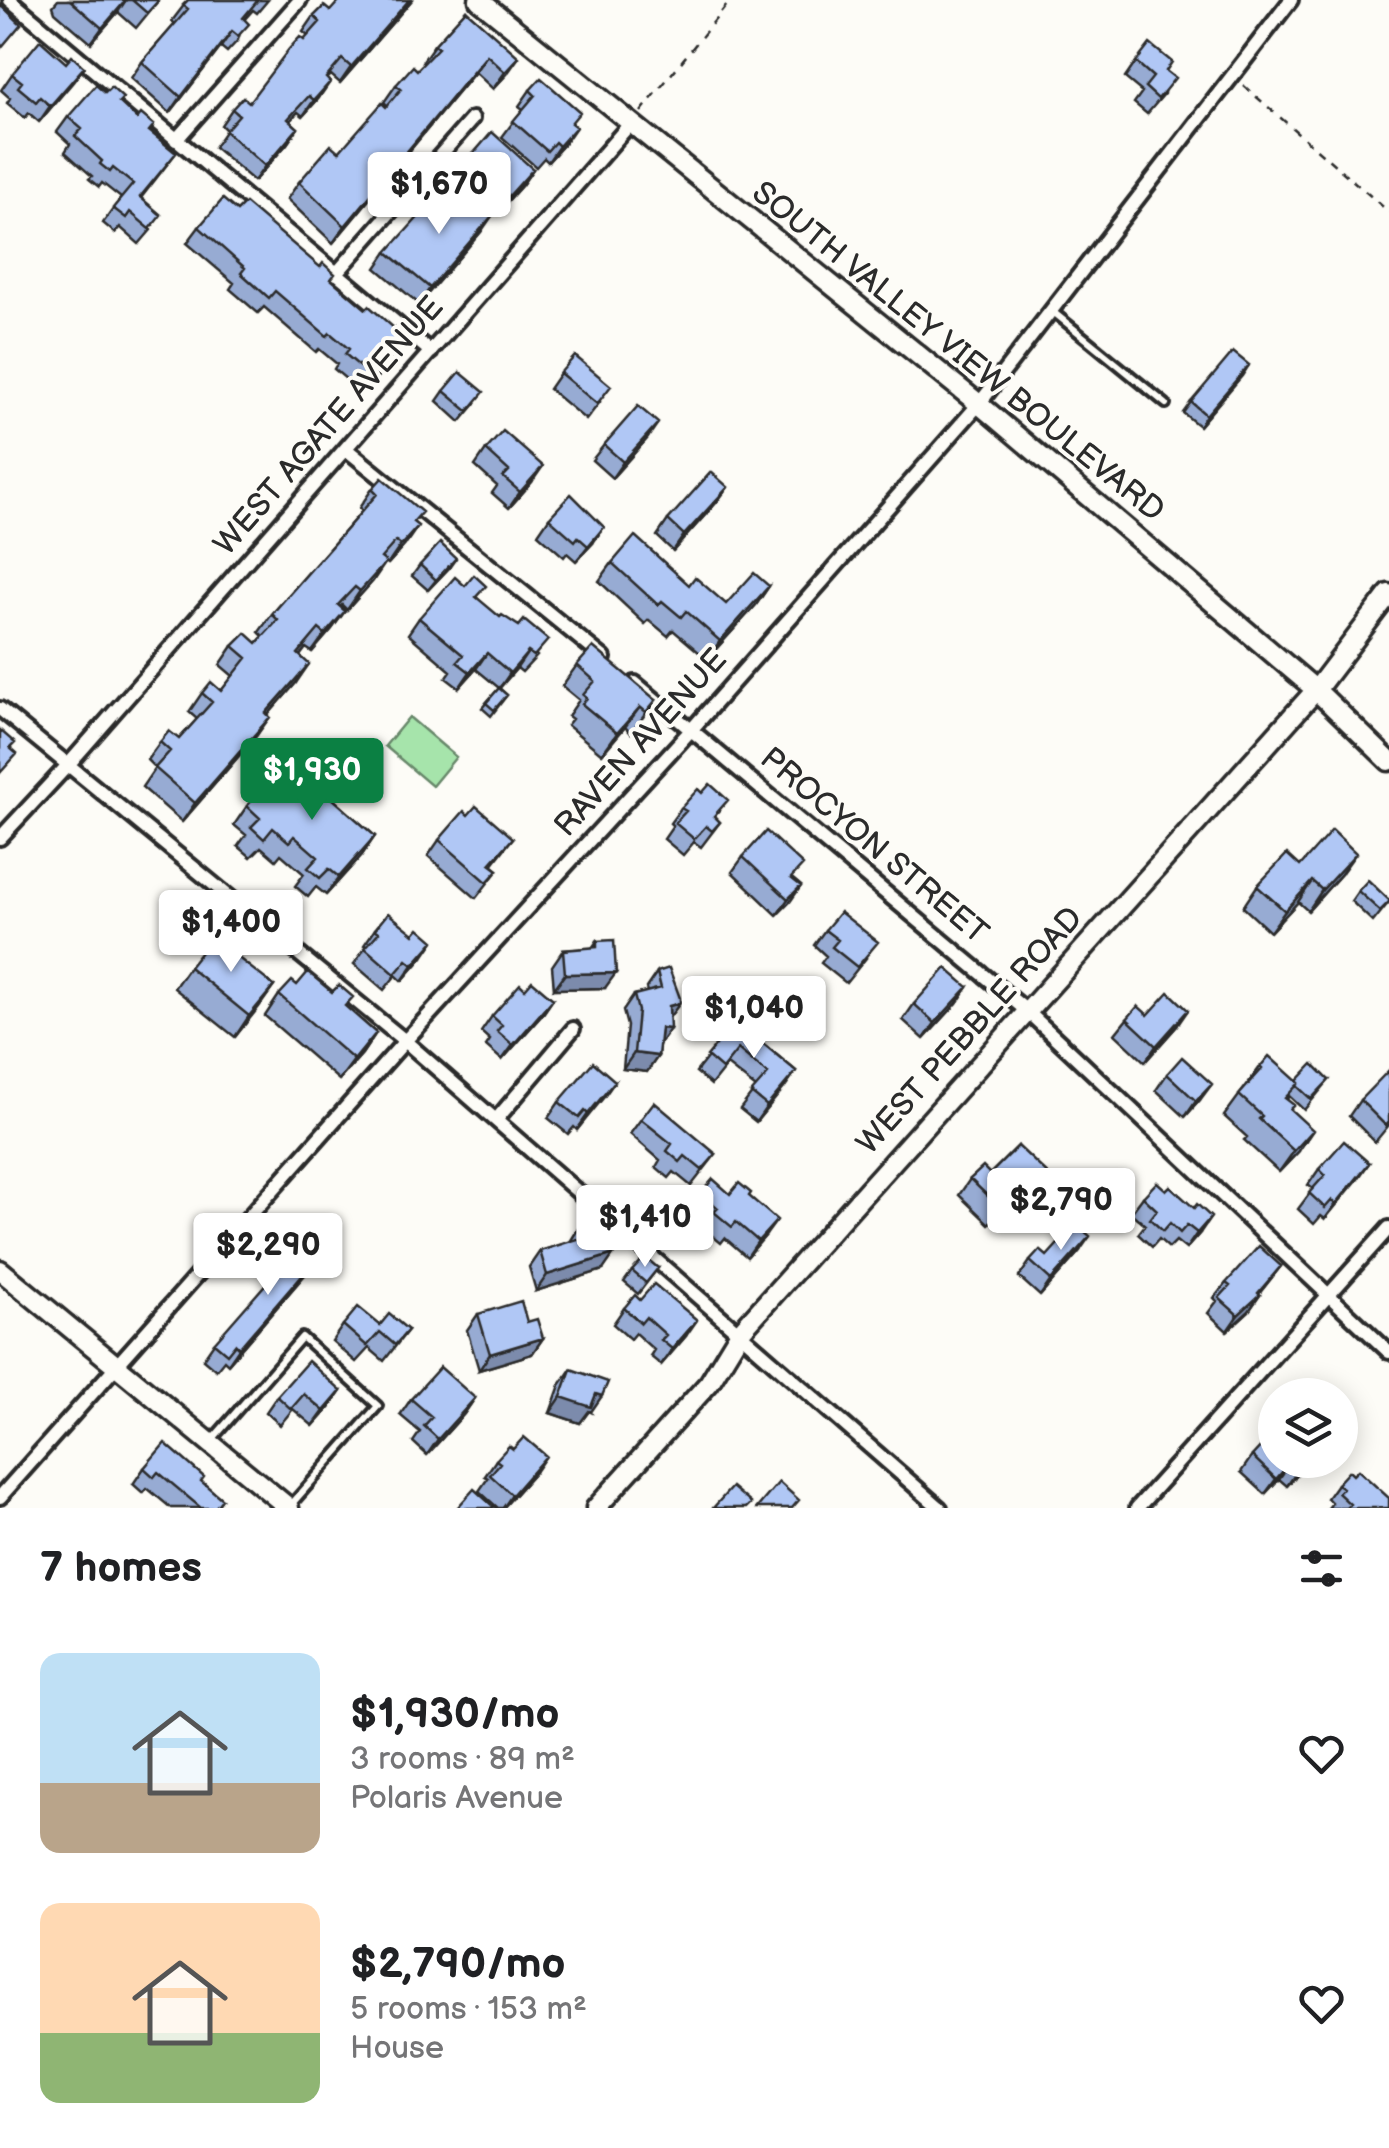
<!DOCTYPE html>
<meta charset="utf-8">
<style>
:root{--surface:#fff;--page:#f2f2f2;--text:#202124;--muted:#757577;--accent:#0b8043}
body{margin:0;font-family:"Balsamiq Sans",sans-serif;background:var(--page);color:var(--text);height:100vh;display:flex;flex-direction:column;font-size:38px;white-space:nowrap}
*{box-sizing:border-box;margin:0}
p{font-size:32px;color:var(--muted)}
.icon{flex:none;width:55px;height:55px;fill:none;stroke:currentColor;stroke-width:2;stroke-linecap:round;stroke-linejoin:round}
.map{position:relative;height:1508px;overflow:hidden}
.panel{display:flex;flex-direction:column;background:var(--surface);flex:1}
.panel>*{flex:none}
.tools{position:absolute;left:1258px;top:1378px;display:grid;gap:20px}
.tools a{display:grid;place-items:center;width:100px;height:100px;border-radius:50%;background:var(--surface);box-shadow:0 5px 25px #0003;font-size:50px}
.price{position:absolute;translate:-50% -85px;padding:0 22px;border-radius:10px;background:#fff;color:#222;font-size:32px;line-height:65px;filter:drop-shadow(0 2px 5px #0008)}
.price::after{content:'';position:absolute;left:50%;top:60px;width:30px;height:22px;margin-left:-15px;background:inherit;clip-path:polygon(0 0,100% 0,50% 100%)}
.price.active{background:var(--accent);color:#fff}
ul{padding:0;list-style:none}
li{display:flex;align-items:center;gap:30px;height:250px;padding:0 40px}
li span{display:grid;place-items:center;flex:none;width:280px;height:200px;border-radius:20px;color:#555}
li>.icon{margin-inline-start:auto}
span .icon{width:120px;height:120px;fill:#fffc;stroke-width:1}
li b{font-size:42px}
h2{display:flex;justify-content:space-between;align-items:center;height:120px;padding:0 40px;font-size:42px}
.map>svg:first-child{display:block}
</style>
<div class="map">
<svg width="1389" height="1508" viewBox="0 0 1389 1508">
<rect width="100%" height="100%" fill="#fdfcf7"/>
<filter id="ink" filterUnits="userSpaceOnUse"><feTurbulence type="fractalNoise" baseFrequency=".01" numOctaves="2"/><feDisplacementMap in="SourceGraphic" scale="20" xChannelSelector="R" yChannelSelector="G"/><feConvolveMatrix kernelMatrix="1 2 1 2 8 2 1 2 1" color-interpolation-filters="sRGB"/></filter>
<g filter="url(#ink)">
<path fill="#a6e4ab" stroke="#68886b" stroke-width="2.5" d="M409,717L456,757L432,786L385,746Z"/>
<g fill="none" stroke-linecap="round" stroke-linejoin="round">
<g stroke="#2b2b2b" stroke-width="14">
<path id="lane" d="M1052,311L1166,404
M210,1442L302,1337L378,1406L289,1507"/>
</g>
<g stroke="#2b2b2b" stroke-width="20">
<path id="street" d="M10,0L431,352
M176,140L300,0
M336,274L472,119
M346,449L604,658
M635,683L1028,1012L1389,1352
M0,709L405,1041L940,1508
M0,838L68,765L630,124
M496,1120L573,1029
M0,1497L405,1041L692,729L979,404L1291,0
M1137,1508L1389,1228"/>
</g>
<g stroke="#2b2b2b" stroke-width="25">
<path id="secondary" d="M479,0L979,404L1316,690L1389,761
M0,1270L289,1508
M596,1508L709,1383L740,1332L1316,690L1389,594"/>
</g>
<path stroke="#2b2b2b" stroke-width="2.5" stroke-dasharray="8 8" stroke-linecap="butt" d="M1244,86L1389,212
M641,112L731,0"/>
<use href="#lane" stroke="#fdfcf7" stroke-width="6"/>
<use href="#street" stroke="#fdfcf7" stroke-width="12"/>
<use href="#secondary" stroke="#fdfcf7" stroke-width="18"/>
</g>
<path fill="#97abd3" stroke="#2b2b2b" stroke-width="2.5" d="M58,0H157L158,1L136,28L118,12L91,43L55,12L53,6Z
M188,0H268L257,13L253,10L244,20L238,40L227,52L221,47L170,113L131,78L142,62L175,24L172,21Z
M412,0L340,83L331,75L327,79L319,98L303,116L298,112L290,121L298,128L287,144L254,181L214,147L226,130L221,125L232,109L249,102L308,36L303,32L314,16L330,11Z
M466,10L507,74L493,89L475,72L333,243L287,199L299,182L339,152L386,107L387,105L384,102L396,85L417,70L424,63L422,62L434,45Z
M1136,62L1166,71L1164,94L1147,114L1134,103L1142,92L1125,78Z
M66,63L84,67L39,122L29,113L25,118L7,103L10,98L1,90L12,74Z
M530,90L572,124L565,143L548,162L544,158L536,167L502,137L523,109L519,106Z
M105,93L119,103L150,131L176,153L141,198L151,230L139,244L120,227L115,233L103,223L121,198L102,183L99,187L89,179L92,176L65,152L70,144L57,132L68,117Z
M467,161L533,169L522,185L497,213L456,176Z
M237,211L331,279L366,309L395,329L413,332L402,348L367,389L357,380L353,385L334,369L337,364L319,349L316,352L264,307L258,313L230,289L234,283L187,243L199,227Z
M481,232L419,304L376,268L387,252Z
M1249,365L1199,426L1183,413L1191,402Z
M560,373L600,402L586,420L549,389Z
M444,391L476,403L460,422L437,401Z
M647,439L612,478L592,460L604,445Z
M486,450L532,482L509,508L492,493L497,486L475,466Z
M728,487L716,503L673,551L657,536L668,520Z
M372,489L414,523L405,545L388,564L383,560L373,581L347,610L342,605L340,607L345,611L332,629L312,652L306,648L300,656L296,683L268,715L257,735L182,822L142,787L155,768L147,760L160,742L179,739L197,719L189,712L202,693L221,691L233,676L220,665L233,646L257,643L263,636L259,632L272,614L362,511L359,508Z
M549,518L593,543L576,561L567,553L564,557L538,534Z
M612,563L689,585L726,604L769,586L756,605L707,659L673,630L668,636L649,620L645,624L599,581Z
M420,565L449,568L428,590L412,576Z
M477,598L537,656L522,672L517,668L499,688L507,695L491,716L482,708L499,688L476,669L459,688L446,678L451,671L408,634L419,618Z
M577,665L656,700L631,733L625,727L602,754L567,725L572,719L568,716L579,700L562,686Z
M273,788L293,791L323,790L375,836L362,855L326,895L316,887L308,897L295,886L304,874L281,854L276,860L261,847L251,857L238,846L246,835L234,825L247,806Z
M681,808L716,818L720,822L701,847L694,842L683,855L664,839L673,826L670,823Z
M468,815L513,838L492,865L498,870L476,898L428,856L439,840Z
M743,857L793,879L801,886L777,915L732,872Z
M1300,866L1341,874L1308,911L1298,902L1270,932L1243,907L1257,886Z
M1358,891L1389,902L1373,922L1351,901Z
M375,929L414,934L423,957L402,981L396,975L384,990L354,964L366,947L364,945Z
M825,930L866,958L846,983L821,963L826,956L814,945Z
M597,941L605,988L554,989L552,966L563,950L592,948Z
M189,967L274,986L235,1037L174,988Z
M657,972L669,1018L659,1043L658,1056L647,1072L623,1069L627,1026L623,1011L634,995L647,992L646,988Z
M297,985L346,1007L376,1033L362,1054L339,1080L265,1016L279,995Z
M968,987L957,1003L924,1039L903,1020L914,1004Z
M553,999L542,1015L502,1060L486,1046L490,1040L481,1032L492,1016Z
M1148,1015L1177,1026L1145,1062L1115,1034L1127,1019Z
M736,1021L796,1071L756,1122L740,1109L756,1088L727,1065L711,1085L696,1072Z
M1260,1067L1297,1081L1329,1080L1304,1110L1289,1096L1287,1099L1291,1110L1299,1151L1279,1172L1244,1140L1247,1137L1224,1116Z
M1167,1074L1200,1100L1185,1117L1156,1090Z
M615,1081L577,1130L574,1127L568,1134L548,1118L559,1102Z
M1360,1100L1389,1125L1375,1142L1349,1116Z
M641,1119L716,1154L691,1186L674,1172L669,1178L656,1167L660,1160L630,1134Z
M1018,1146L1041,1194L1026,1210L1014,1198L989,1224L959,1195L970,1179L990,1174Z
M1369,1163L1325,1219L1321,1216L1314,1224L1298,1209L1313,1189L1308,1185L1319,1169Z
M701,1193L749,1196L766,1235L747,1257L725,1238L721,1243L703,1228L707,1223L690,1209Z
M1143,1197L1200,1233L1186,1249L1176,1241L1169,1248L1159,1239L1152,1247L1138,1234L1145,1225L1131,1213Z
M578,1229L603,1270L536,1291L529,1267L540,1251L570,1242Z
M1079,1252L1040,1296L1019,1277L1030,1261L1047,1256Z
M320,1254L309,1270L228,1364L224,1360L216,1370L203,1359L214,1343Z
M1281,1266L1259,1294L1260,1295L1249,1311L1227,1331L1208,1313L1217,1301L1214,1298L1226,1283Z
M658,1268L638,1294L624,1282L632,1271Z
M624,1308L686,1336L661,1365L650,1356L654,1350L635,1333L630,1339L613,1324Z
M478,1314L543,1338L532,1354L479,1370L467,1330Z
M343,1325H380L408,1330L384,1361L369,1348L356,1362L332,1341Z
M571,1369L591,1412L589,1411L580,1423L550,1413L560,1385Z
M341,1391L330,1407L313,1426L293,1409L280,1425L266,1412L277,1396Z
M475,1398L464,1414L427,1455L413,1442L420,1432L400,1415L411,1399Z
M1252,1456L1310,1460L1287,1486L1279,1479L1265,1494L1241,1472Z
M496,1460L535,1472L503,1508H498L479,1491L488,1478L485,1476Z
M144,1468L201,1482L222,1499L216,1508H171L147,1488L143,1493L133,1484Z
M1353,1475L1389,1508H1328L1332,1503L1327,1498L1337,1484Z"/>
<path fill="#7b8bac" stroke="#2b2b2b" stroke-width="2.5" d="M126,0L118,12L91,43L102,28Z
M409,0H412L340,83L351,67Z
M232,31L221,47L170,113L181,97Z
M487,55L475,72L333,243L345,226Z
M519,57L507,74L493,89L505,72Z
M84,67L73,82L39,122L50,106Z
M330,82L319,98L303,116L314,100Z
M576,127L565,143L548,162L559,146Z
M298,128L287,144L254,181L265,166Z
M533,169L522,185L497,213L508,197Z
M492,216L481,232L419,304L430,288Z
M413,332L402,348L367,389L378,374Z
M1249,365L1242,376L1199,426L1206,415Z
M658,423L647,439L612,478L623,462Z
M543,466L532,482L509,508L520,492Z
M728,487L716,503L673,551L684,535Z
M418,526L405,545L388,564L401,545Z
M604,527L593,543L576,561L588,546Z
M456,558L449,568L428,590L436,580Z
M386,562L373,581L347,610L360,591Z
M769,586L756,605L707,659L720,641Z
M345,611L332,629L312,652L325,634Z
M528,652L517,668L499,689L510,673Z
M487,653L476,669L459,688L470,672Z
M309,664L296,683L253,732L266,713Z
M640,707L625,727L602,754L617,733Z
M270,717L257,735L182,822L195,803Z
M375,836L362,855L326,895L339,877Z
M1356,853L1341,874L1308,911L1322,890Z
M1312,881L1298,902L1270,932L1285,911Z
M801,886L790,902L777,915L788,899Z
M434,941L423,957L402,981L413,965Z
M616,973L605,988L554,989L565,974Z
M274,986L259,1007L235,1037L249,1016Z
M968,987L957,1003L924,1039L935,1023Z
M553,999L542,1015L502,1060L513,1045Z
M680,1003L669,1018V1006Z
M1188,1010L1177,1026L1145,1062L1156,1046Z
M661,1028L670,1029L659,1045Z
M376,1033L362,1054L339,1080L354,1060Z
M634,1053L658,1056L647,1072L623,1069Z
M796,1071L785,1087L756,1122L767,1106Z
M615,1081L604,1097L577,1130L588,1114Z
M1212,1084L1200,1100L1185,1117L1196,1101Z
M1313,1130L1299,1151L1279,1172L1294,1151Z
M1369,1163L1358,1179L1325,1219L1336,1204Z
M1052,1178L1041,1194L1026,1210L1037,1194Z
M1025,1182L1014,1198L989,1224L1000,1208Z
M1211,1217L1200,1233L1186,1249L1197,1233Z
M777,1220L766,1235L747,1257L758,1241Z
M1090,1236L1079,1252L1040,1296L1051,1280Z
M320,1254L309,1270L228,1364L239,1348Z
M614,1254L603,1270L536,1291L547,1275Z
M1281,1266L1252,1302L1260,1295L1249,1311L1227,1331L1238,1315Z
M697,1320L686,1336L661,1365L672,1349Z
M543,1338L532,1354L479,1370L490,1354Z
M341,1391L330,1407L313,1426L324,1411Z
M596,1394L602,1396L591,1412L589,1411L580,1423L550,1413L561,1397Z
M475,1398L464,1414L427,1455L438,1439Z
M546,1456L535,1472L503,1508L512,1495Z
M1307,1460H1310L1287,1486L1298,1470Z
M1290,1463L1279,1479L1265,1494L1276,1479Z"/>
<path fill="#b0c7f5" stroke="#2b2b2b" stroke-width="2.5" d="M70,0H126L102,28Z
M132,0H157L158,1L147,13Z
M188,0H258L243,18L249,24L238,36L232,31L181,97L142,62L188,9L183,5Z
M340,0H409L351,67L342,59L326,78L330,82L314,100L309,96L288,119L298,128L265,166L225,131L239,115L232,109L243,97L249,102L289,49L300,37L304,40L320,22L314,16L324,6L330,11Z
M0,4L21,24L0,49Z
M466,10L519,57L505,72L487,55L345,226L299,182L331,145L339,152L382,103L386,107L401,89L396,85L413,66L417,70L438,48L434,45Z
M40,40L66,63L72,56L84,67L50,106L40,97L36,102L18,87L22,82L12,74Z
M1150,44L1172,62L1166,71L1175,78L1158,99L1145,87L1153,77L1136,62Z
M541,78L580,112L571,123L576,127L559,146L555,142L547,151L513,121L535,95L530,90Z
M96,85L105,93L111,87L123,98L119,102L137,119L141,114L154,125L149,131L176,153L140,197L161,215L150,229L130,212L126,218L113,208L133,184L113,168L110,172L100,164L102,161L75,136L82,129L68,117Z
M492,132L533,169L508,197L467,161Z
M440,193L457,207L467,195L492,216L430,288L387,252Z
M223,199L237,211L245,203L320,267L323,263L335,274L331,279L366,309L369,306L395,329L401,322L413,332L378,374L368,365L364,370L345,354L349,349L330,333L327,336L275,291L269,298L241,273L245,268L199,227Z
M1233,352L1249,365L1206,415L1191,402Z
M575,356L611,386L597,404L560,373Z
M460,372L484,392L468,411L444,391Z
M638,406L658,423L623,462L604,445Z
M503,431L543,466L520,492L503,477L509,471L486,450Z
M711,472L728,487L684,535L668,520Z
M382,478L422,512L413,522L418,526L401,545L396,541L381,558L386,562L360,591L355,587L338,605L345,611L325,634L319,629L298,654L309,664L266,713L270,717L195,803L155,768L170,751L160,742L169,731L179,739L212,702L202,693L211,682L221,691L247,658L233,646L246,633L257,643L278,620L272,614L377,494L372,489Z
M571,494L604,527L588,546L578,537L575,541L549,518Z
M635,536L689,585L695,577L726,604L754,573L769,586L720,641L686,611L681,617L662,601L658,605L612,563Z
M440,543L456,558L436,580L420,565Z
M474,575L486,586L476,597L500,617L502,615L519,626L524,620L548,640L534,656L528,652L510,673L487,653L470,672L457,662L463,655L419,618L455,577L465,586Z
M593,647L656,700L646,712L640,707L617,733L582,704L587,698L583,695L595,681L577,665Z
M499,688L507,695L494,710L486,703Z
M0,730L15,743L10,748L17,754L0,773Z
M311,771L326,785L323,790L375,836L339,877L329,869L320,878L308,868L318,857L294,836L289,842L273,828L264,839L251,827L260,818L247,806L268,783L273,788L280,780L293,791Z
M710,784L728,800L714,816L720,822L712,831L706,826L694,839L675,823L686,811L681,808L698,789L702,793Z
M476,806L513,838L490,864L498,870L487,882L439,840L464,811L468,815Z
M1332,830L1356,853L1322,890L1312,881L1285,911L1257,886L1287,854L1300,866Z
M766,831L803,865L791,878L801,886L788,899L743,857Z
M1368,880L1389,900V902L1380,911L1358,891Z
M840,912L878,942L857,967L832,947L838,940L825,930Z
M388,913L414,934L419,928L434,941L413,965L407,960L395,974L365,948L379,932L375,929Z
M217,932L240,951L236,956L274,986L249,1016L189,967Z
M614,940L616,973L565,974L563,950L597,947V941Z
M669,968L680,998V1003L669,1006L670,1029L661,1028L658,1056L634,1053L638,1011L634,995L661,988L657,972Z
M946,968L968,987L935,1023L914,1004Z
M308,972L332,992L339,985L353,997L345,1006L376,1033L354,1060L279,995L292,981L297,985Z
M532,981L553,999L513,1045L497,1031L502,1025L492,1016L520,984L525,989Z
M1169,992L1188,1010L1156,1046L1127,1019L1138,1006L1148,1015Z
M736,1021L796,1071L767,1106L751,1093L768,1074L738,1049L722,1069L707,1056Z
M1269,1056L1299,1083L1285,1098L1294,1105L1290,1109L1313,1130L1294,1151L1259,1119L1262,1116L1239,1095L1262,1069L1260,1067Z
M1182,1057L1212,1084L1196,1101L1167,1074Z
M593,1062L615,1081L588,1114L585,1111L579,1118L559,1102Z
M1313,1064L1329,1080L1311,1099L1297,1086L1299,1083L1297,1081Z
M1389,1070V1122L1386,1126L1360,1100Z
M654,1102L716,1154L702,1170L685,1156L680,1162L667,1151L672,1144L641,1119Z
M1344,1141L1369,1163L1336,1204L1332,1200L1325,1208L1309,1193L1325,1175L1319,1169Z
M1018,1146L1052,1178L1037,1194L1025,1182L1000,1208L970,1179L983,1167L990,1174Z
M713,1179L730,1194L739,1183L751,1193L749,1196L777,1220L758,1241L736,1222L732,1227L714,1212L718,1208L701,1193Z
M1157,1182L1166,1190L1170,1186L1194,1208L1197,1204L1211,1217L1197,1233L1187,1225L1180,1233L1170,1223L1163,1231L1150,1219L1157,1210L1143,1197Z
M1076,1224L1090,1236L1051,1280L1030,1261L1040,1250L1047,1256Z
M592,1225L595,1237L607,1234L614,1254L547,1275L540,1251L581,1238L578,1229Z
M304,1240L320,1254L239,1348L235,1344L227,1354L214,1343Z
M1259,1246L1281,1266L1258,1293L1260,1295L1238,1315L1219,1298L1230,1286L1226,1283Z
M645,1257L658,1268L646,1283L632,1271Z
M654,1284L697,1320L672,1349L661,1340L666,1335L646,1317L641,1323L624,1308L635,1295L640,1300Z
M521,1301L527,1322L537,1319L543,1338L490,1354L478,1314Z
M358,1307L380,1325L389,1314L408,1330L395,1345L380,1332L367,1346L343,1325Z
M308,1361L341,1391L324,1411L304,1394L291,1409L277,1396Z
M440,1367L475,1398L438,1439L424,1426L432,1417L411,1399Z
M571,1369L608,1382L602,1396L596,1394L591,1407L561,1397Z
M1275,1431V1460H1307L1298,1470L1290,1463L1276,1479L1252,1456Z
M524,1437L546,1456L512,1495L490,1475L500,1463L496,1460L509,1446L513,1449Z
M165,1443L204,1477L201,1481L222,1499L215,1508H201L158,1472L154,1477L144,1468Z
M1358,1470L1389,1498V1508H1346L1350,1504L1338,1493L1343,1488L1337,1484L1349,1471L1353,1475Z
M779,1482L799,1500L792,1508H757Z
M732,1487L751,1503L746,1508H713Z
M474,1489L495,1508H457Z"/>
</g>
<g text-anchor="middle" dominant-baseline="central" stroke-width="8" stroke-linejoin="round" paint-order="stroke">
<g font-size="32" fill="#2b2b2b" stroke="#fdfcf7">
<text transform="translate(958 352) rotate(39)">SOUTH VALLEY VIEW BOULEVARD</text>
<text transform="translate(329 426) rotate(-49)">WEST AGATE AVENUE</text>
<text transform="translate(641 743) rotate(-48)">RAVEN AVENUE</text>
<text transform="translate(874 846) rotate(40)">PROCYON STREET</text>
<text transform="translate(970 1031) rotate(-48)">WEST PEBBLE ROAD</text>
</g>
</g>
</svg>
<div class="tools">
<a><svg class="icon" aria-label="layers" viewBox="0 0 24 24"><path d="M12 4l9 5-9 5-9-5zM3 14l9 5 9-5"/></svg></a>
</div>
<b class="price" style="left:439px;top:237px">$1,670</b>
<b class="price active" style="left:312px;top:823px">$1,930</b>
<b class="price" style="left:231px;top:975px">$1,400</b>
<b class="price" style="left:754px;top:1061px">$1,040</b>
<b class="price" style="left:1061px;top:1253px">$2,790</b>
<b class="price" style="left:645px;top:1270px">$1,410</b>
<b class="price" style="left:268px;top:1298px">$2,290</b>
</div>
<section class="panel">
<h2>7 homes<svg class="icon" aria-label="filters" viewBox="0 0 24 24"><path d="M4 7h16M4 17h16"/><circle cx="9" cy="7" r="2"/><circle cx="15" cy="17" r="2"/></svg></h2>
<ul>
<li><span style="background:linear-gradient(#bfe0f5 65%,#b9a48a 0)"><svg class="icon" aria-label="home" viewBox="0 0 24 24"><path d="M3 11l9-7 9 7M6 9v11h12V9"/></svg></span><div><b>$1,930/mo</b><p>3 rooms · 89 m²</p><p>Polaris Avenue</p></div><svg class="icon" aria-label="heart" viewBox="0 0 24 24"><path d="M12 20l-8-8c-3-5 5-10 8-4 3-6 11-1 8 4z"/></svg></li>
<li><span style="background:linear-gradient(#ffd9b3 65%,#8fb573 0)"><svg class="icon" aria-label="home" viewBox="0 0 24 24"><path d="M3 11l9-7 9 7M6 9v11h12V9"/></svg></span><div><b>$2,790/mo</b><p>5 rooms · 153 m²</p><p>House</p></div><svg class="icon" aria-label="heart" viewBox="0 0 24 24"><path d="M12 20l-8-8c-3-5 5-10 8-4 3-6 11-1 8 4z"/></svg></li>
</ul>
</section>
